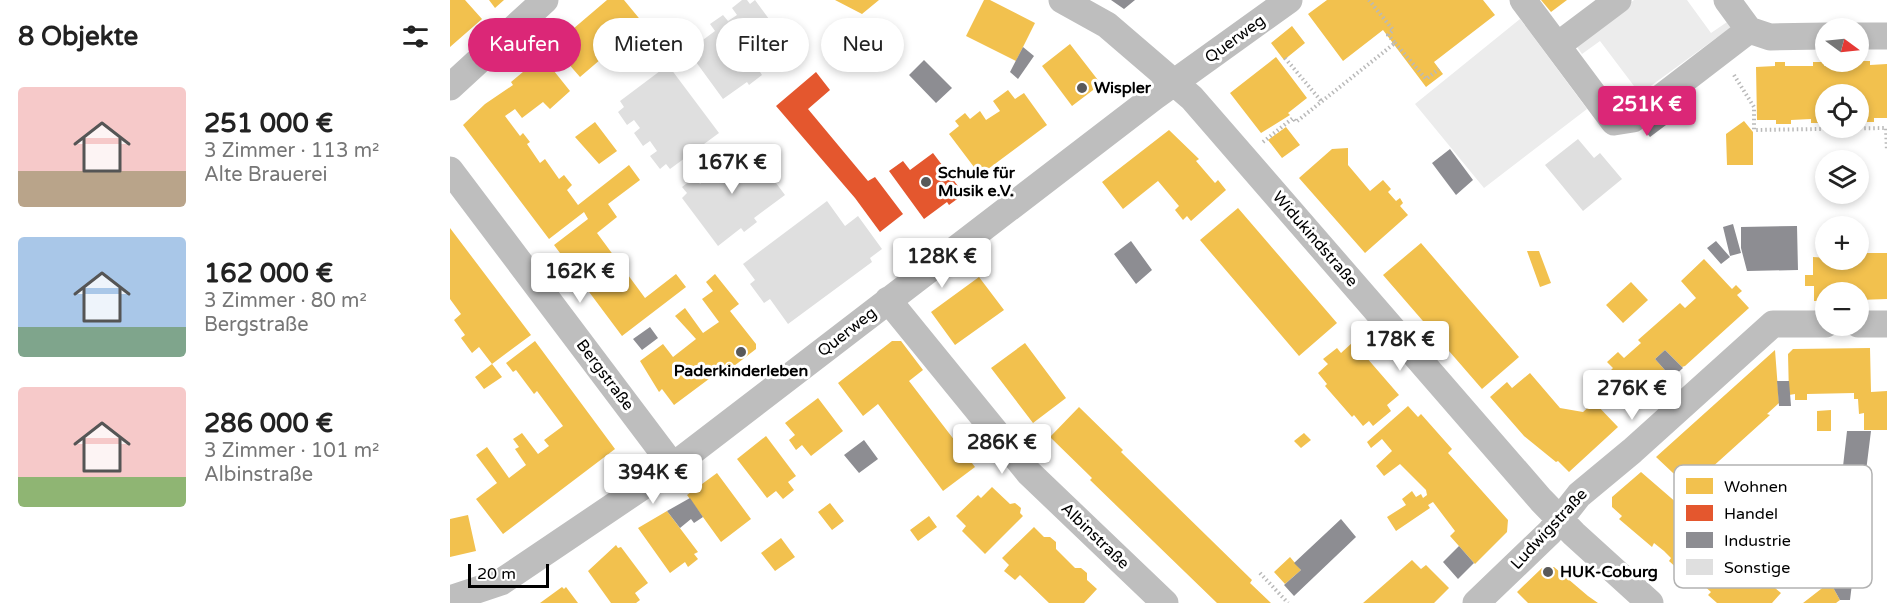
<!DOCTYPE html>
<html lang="de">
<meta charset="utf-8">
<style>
:root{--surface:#fff;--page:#f2f2f2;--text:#222;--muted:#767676;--accent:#db2777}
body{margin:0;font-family:"Varela Round",sans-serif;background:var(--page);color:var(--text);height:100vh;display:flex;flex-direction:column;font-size:22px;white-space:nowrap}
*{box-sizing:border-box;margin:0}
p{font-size:20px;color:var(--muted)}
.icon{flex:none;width:33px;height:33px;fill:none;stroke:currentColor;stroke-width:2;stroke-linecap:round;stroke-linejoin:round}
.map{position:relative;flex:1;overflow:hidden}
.sheet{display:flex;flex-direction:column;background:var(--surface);width:450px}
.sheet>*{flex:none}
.guide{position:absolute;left:18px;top:18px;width:570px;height:54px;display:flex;gap:12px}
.needle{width:39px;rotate:105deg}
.controls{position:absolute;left:1365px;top:18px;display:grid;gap:12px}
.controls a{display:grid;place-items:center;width:54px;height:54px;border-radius:50%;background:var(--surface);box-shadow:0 3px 9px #0003;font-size:30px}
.scale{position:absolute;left:18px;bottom:15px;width:81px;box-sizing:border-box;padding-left:6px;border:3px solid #000;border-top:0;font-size:16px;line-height:21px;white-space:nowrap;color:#000;-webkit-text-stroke:4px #fff;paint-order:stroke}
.price{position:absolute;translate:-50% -51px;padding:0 14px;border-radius:6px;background:#fff;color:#222;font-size:20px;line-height:39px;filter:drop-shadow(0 2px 3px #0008)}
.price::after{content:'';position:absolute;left:50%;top:36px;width:18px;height:14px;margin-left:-9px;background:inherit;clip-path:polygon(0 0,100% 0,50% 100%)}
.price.active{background:var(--accent);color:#fff}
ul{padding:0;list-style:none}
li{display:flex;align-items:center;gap:18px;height:150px;padding:0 18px}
li span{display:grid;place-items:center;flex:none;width:168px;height:120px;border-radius:6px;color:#555}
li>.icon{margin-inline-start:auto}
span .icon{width:72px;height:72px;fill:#fffc;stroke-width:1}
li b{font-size:26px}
h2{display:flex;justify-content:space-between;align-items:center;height:72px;padding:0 18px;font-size:26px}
.pill{padding:0 21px;border-radius:27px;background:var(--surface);box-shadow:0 3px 9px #0003;font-size:21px;line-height:54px}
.pill.active{background:var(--accent);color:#fff}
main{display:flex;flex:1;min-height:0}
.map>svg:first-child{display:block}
</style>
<main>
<section class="sheet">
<h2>8 Objekte<svg class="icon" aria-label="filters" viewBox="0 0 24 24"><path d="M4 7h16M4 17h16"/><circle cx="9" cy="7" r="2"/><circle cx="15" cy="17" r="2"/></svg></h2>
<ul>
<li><span style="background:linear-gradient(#f6c9c9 70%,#b9a48a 0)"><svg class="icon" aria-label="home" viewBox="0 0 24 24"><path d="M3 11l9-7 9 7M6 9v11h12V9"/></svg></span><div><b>251 000 €</b><p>3 Zimmer · 113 m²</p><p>Alte Brauerei</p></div></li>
<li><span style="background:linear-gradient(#a9c7e8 75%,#7fa58c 0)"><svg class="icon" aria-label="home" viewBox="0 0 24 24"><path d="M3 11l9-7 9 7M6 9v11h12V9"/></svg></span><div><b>162 000 €</b><p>3 Zimmer · 80 m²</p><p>Bergstraße</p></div></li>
<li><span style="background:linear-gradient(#f6c9c9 75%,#8fb573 0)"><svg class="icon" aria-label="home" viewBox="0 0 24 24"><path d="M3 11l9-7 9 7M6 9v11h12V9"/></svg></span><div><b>286 000 €</b><p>3 Zimmer · 101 m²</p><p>Albinstraße</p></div></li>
</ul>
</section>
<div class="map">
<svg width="1437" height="603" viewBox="0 0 1437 603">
<rect width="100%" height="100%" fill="#fff"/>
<path fill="#ececec" d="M1184,0H1237L1261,33L1280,20L1284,25L1172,107L1166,99L1184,86L1150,41L1132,54L1125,44Z
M1070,19L1137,109L1034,188L965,104Z"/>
<path fill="#f2c14e" d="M0,0H15L32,19L0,47Z
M39,0H54L45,8Z
M157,0H174L193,23L130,77L103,46Z
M385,0H429L412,14Z
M534,0H540L585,23L566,61L516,36Z
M877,0H1033L1045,15L984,62L993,74L976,87L933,30L893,61L858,14Z
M1091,0H1117L1101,12Z
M842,26L855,43L834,60L821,43Z
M620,44L651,84L622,106L592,66Z
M92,56L120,91L100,109L93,102L72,118L65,109L55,116L70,136L73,133L80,142L77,144L90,163L95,159L109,179L114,175L122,185L117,190L128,205L179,165L190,180L158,204L167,217L147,233L195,298L226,274L236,287L172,336L104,245L138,219L134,212L99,239L13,125L35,104L63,85L61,82Z
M826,57L857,98L838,113L840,115L811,133L780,93Z
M1409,61H1420V65L1437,64V118H1424V122H1410L1408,94H1376V123H1361V119L1341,120V124H1326V120H1307L1306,67L1325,66V62H1335V66H1363V62H1374V66L1409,65Z
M558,90L565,99L574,93L597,125L530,175L499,134L509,126L505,121L515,113L520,119L530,111L536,120L550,111L543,101Z
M1294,121L1303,132V165H1277L1276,134Z
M145,122L167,151L149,164L125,137Z
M836,127L850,145L832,158L818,140Z
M719,130L749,159L746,161L765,183L768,180L776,190L741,221L737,216L733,220L725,210L729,206L708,181L673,209L652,182Z
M898,148V165L920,191L933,180L941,189L938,192L946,201L950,198L953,203L950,206L958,215L915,253L849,178L882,149Z
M788,208L887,323L849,356L750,240Z
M0,228L81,335L42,364L52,377L34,389L25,377L42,364L29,347L22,353L11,338L15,335L4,320L11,314L0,299Z
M1408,242H1415L1417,253H1437V299L1408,300V292H1376V301H1364V286H1355V275H1363V257L1408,260Z
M971,243L1069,357L1032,389L933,275Z
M1077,251H1089L1101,283L1090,287Z
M1254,259L1282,289L1286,285L1292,291L1287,295L1299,308L1235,366L1232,367L1215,350L1205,359L1222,378L1188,409L1156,375L1163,368L1157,362L1168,352L1174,358L1191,343L1188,340L1230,303L1235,308L1246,298L1231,281Z
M265,274L289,304L280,311L306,344V349L284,366L279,364L224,405L212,389L209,392L190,361L213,344L223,357L246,339L225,316L235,308L253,333L269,322L252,299L263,291L256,282Z
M529,277L554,310L505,345L481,312Z
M1181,282L1198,300L1173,323L1156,305Z
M85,341L165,449L53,534L26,499L47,483L26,455L37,447L59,478L76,465L65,449L69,447L63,439L72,433L88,454L99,446L94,440L113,426L87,391L84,394L66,370L63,372L56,363Z
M442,341H451L473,370L459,381L525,467L493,491L428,404L413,416L388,383Z
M903,342L949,395L937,405L941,411L923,426L919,421L913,426L904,415L902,417L875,386L877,384L868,373L878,364L873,359L887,348L891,353Z
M575,343L616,398L583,423L541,368Z
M1420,348L1421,392L1437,391V430H1414V413L1409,414L1408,399H1404V393L1357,394V400H1345V394L1339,395L1338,354L1343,349Z
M1325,350L1329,403L1317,414L1320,415L1239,488L1206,457Z
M1080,373L1110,408L1133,412L1144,402L1168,427L1119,472L1108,461L1106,462L1074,436L1040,397L1057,382L1062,388Z
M368,398L393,431L361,456L352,445L346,450L339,440L345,435L335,423Z
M958,406L968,417L971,414L1002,449L998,453L1058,520L1057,532L1025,564L1000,536L1005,531L983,502L978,505L980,508L946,531L937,517L956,505L952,499L962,491L966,497L971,494L973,498L977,495L976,490L950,464L934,476L926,466L942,451L932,439L921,448L917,442Z
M629,407L673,450L671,452L802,580L800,583L821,603H767L640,480L642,478L600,437Z
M1381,410V431H1367V411Z
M854,433L861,440L851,448L844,441Z
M316,436L346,476L338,482L344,490L333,499L326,491L317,498L287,459Z
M1191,472L1331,593L1322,603H1267L1258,595L1261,592L1244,577L1241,581L1219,561L1221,558L1214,551L1204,543L1202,547L1169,519L1172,516L1162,507V497Z
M267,473L301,519L271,542L237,495Z
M542,487L560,504L565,503L571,508L570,513L573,516L535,554L512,531L516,526L506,516L528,495L531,498Z
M380,503L394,521L382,530L368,512Z
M217,511L248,552L244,554L248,559L238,567L235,562L220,573L188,528Z
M18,515L26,551L0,557V519Z
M479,516L487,527L468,541L460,530Z
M584,527L594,537H600L606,542V549L625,568H631L637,573V580L647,589L634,603H599L570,575L565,580L554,571L559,565L552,558Z
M331,538L345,557L325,571L311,553Z
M166,545L168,548L171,547L198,583L185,593L190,600L186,603H161L138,571Z
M840,557L851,570L835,584L824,572Z
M962,560L971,569L976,565L999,588L984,603H913Z
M1104,567L1138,596L1148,603H1078L1067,592L1092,568Z
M1380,582L1390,600L1386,603H1353Z
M112,587L114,589L116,587L128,603H90Z"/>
<path fill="#e4572e" d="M366,72L380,90L358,109L418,181L425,177L453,214L430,232L405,198L326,106Z
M483,153L514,194L499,205L497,202L474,219L439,171L453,161L460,170Z"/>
<path fill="#8d8d92" d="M661,0H685L674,9Z
M573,47L584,56L568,79L560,72Z
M474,60L502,88L486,103L459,75Z
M1211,110L1220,122L1200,137L1191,126Z
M1000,149L1023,180L1006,195L982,163Z
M1283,224L1291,253L1280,256L1273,227Z
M1347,226L1348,270L1297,271L1291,248V227Z
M681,241L702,270L686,284L664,254Z
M1266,241L1280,257L1271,264L1257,248Z
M200,327L208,338L192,350L183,339Z
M1215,350L1233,368L1222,378L1205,359Z
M1327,381H1339L1341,406H1329Z
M1397,431H1421L1400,600H1390L1380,582Z
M414,440L428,459L409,473L394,455Z
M240,498L253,517L244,523L241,519L230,528L217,511Z
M891,519L906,537L844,596L834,585L851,570L844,563Z
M1009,546L1024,563L1008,579L993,562Z"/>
<path fill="#dfdfdf" d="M292,0H297L300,4L305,0L341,49L310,72L312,75L299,85L297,82L273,99L238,51L265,31L260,24L273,15L278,21L287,15L282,8Z
M218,65L269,133L220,169L216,164L210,169L200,156L207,151L200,141L193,146L184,133L190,128L184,120L177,125L168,112L174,107L170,101Z
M1128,139L1144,158L1150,153L1172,179L1133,211L1095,165Z
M289,144L294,151L299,147L335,195L304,218L307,222L294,232L291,228L268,246L232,198L237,193L232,187L245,177L250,184L259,177L254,171L267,161L272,167L281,161L276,154Z
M377,201L395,226L408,216L432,249L420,258L422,262L338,324L320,299L314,303L300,284L305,280L293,264Z"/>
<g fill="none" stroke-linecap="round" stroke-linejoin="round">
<path stroke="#b9b9b9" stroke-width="4" stroke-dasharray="1.5 3" stroke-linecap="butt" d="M945,43L976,79L989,69
M835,58L872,102
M1284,75L1304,107V130L1436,128L1437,151
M813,142L843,118L846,122L945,43L938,35L943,30L919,0
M810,573L838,603"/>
<path stroke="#bebebe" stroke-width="27" d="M612,0L657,25L742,98L1091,500L1124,534L1200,603
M1073,0L1164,122L1183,119L1299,30L1320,37L1376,36
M1277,0L1299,30
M1408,36H1437
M1108,45L1168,0
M0,87L95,0
M0,170L223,466
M438,300L579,473L715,603
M1408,324H1437
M0,599L51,582L223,466L704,97L839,0
M1026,603L1100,532L1129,495L1182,451L1323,324H1376"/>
</g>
<g fill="#595959" stroke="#fff" stroke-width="2">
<circle cx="632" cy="88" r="6"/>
<circle cx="476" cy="182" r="6"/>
<circle cx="291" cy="352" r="6"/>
<circle cx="1098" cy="572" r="6"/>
</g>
<g text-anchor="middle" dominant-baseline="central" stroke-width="6" stroke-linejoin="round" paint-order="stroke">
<g font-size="16" fill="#000" stroke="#fff">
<text transform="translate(785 39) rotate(-36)">Querweg</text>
<text transform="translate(865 239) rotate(49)">Widukindstraße</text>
<text transform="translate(397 332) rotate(-38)">Querweg</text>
<text transform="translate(155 375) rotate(53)">Bergstraße</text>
<text transform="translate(1099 529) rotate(-47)">Ludwigstraße</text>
<text transform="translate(645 536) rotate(44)">Albinstraße</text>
</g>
<g font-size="16" font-weight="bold" fill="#000" stroke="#fff" text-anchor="start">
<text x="644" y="88">Wispler</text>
<text x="488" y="173">Schule für<tspan x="488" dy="18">Musik e.V.</tspan></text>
<text x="291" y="371" text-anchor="middle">Paderkinderleben</text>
<text x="1110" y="572">HUK-Coburg</text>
</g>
</g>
<rect x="1224" y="465" width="198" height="123" rx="9" fill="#fff" stroke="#b2b2b2" stroke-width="1.5"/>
<rect x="1236" y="478" width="27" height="16" fill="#f2c14e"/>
<rect x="1236" y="505" width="27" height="16" fill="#e4572e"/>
<rect x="1236" y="532" width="27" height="16" fill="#8d8d92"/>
<rect x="1236" y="559" width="27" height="16" fill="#dfdfdf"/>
<g font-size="16" fill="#000">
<text x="1274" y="492">Wohnen</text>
<text x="1274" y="519">Handel</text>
<text x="1274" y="546">Industrie</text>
<text x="1274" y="573">Sonstige</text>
</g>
</svg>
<div class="controls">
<a><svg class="needle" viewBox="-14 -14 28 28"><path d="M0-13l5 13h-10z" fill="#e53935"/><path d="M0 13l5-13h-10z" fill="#767676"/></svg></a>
<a><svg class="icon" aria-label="locate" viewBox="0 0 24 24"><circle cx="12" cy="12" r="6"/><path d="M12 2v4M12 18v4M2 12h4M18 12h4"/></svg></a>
<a><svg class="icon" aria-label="layers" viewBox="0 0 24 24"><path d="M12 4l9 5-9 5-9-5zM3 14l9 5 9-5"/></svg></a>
<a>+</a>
<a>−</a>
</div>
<div class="scale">20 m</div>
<b class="price active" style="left:1197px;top:137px">251K €</b>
<b class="price" style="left:282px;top:195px">167K €</b>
<b class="price" style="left:492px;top:289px">128K €</b>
<b class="price" style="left:130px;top:304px">162K €</b>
<b class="price" style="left:950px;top:372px">178K €</b>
<b class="price" style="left:1182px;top:421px">276K €</b>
<b class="price" style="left:552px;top:475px">286K €</b>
<b class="price" style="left:203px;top:505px">394K €</b>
<div class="guide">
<a class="pill active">Kaufen</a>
<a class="pill">Mieten</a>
<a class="pill">Filter</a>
<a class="pill">Neu</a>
</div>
</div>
</main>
